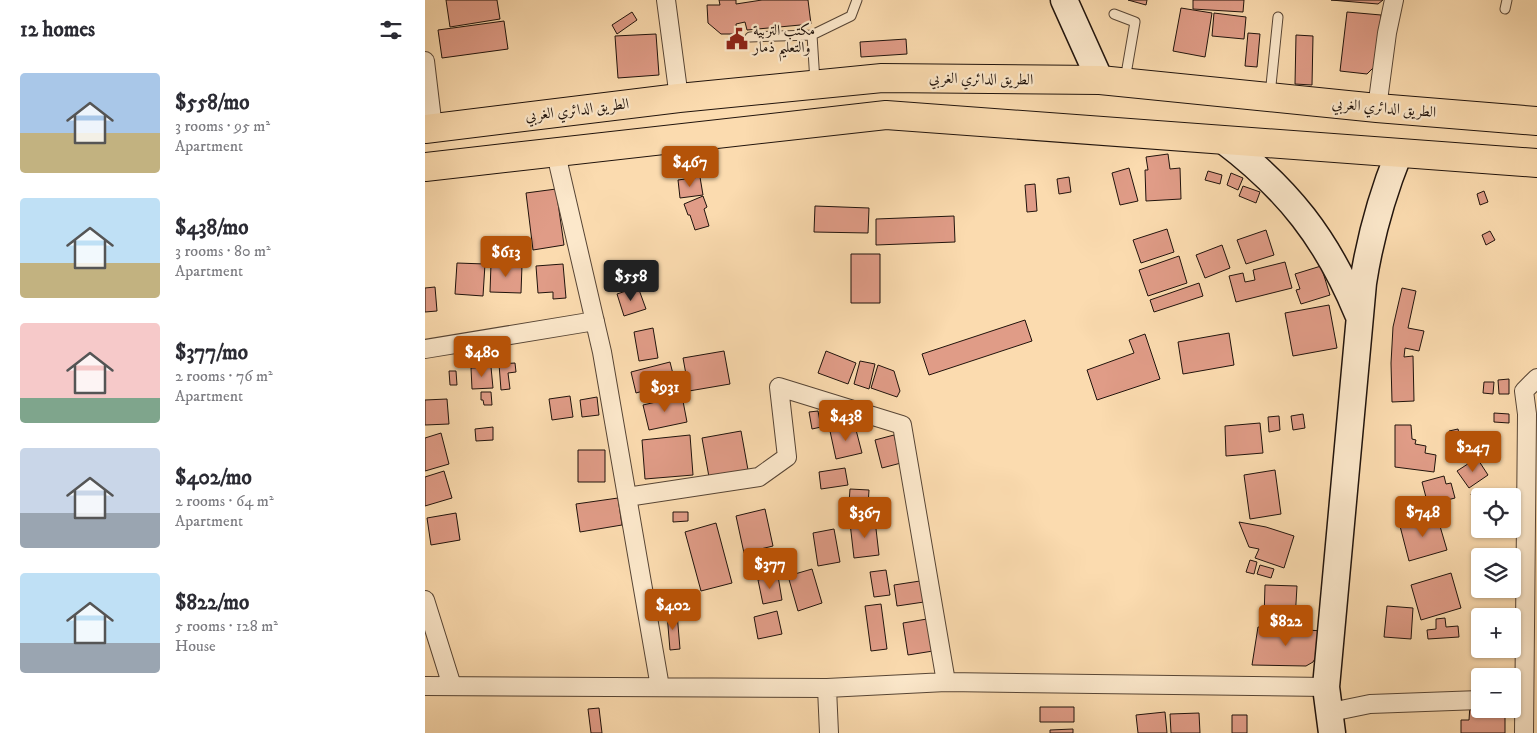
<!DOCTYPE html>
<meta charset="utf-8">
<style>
:root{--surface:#fff;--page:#f2f2f3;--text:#2b2b33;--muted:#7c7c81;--accent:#b45309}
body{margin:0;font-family:"IM FELL DW Pica",Amiri,serif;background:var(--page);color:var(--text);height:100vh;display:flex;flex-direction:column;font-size:19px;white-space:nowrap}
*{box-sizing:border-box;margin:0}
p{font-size:16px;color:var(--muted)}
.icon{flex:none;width:28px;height:28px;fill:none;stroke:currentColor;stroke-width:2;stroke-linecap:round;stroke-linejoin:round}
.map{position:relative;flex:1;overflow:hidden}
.side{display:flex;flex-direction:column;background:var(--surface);width:425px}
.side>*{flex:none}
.tools{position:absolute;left:1046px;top:488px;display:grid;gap:10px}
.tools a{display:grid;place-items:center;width:50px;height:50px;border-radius:5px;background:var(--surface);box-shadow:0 1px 4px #0004;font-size:25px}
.price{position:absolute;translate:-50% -42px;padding:0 11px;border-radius:5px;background:var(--accent);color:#fff;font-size:16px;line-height:32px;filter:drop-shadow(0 1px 2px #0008)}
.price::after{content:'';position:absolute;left:50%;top:30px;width:15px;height:11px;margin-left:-8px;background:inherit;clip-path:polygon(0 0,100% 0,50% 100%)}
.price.current{background:#222;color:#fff}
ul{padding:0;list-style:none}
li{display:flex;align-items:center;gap:15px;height:125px;padding:0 20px}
li span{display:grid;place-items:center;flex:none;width:140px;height:100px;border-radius:5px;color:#555}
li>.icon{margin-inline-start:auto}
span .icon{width:60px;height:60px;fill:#fffc;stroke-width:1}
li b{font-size:21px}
h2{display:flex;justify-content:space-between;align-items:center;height:60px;padding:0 20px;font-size:21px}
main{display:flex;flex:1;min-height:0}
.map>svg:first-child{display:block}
</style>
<main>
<section class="side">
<h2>12 homes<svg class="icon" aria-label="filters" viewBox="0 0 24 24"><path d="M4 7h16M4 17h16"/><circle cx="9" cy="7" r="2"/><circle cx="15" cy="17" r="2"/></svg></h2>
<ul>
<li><span style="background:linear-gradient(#a9c7e8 60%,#c2b280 0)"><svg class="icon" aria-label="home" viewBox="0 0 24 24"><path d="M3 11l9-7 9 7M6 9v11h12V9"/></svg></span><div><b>$558/mo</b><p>3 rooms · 95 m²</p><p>Apartment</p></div></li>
<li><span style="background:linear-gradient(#bfe0f5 65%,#c2b280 0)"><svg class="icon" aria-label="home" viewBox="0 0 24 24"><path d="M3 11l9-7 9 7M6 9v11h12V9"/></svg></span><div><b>$438/mo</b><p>3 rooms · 80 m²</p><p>Apartment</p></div></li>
<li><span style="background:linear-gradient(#f6c9c9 75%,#7fa58c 0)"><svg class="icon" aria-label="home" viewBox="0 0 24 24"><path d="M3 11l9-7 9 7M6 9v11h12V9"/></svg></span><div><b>$377/mo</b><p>2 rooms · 76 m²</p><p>Apartment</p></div></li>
<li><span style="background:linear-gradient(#c9d6e8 65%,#9aa5b1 0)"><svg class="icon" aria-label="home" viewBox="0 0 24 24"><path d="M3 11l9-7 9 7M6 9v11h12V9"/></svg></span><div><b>$402/mo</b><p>2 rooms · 64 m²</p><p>Apartment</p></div></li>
<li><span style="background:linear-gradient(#bfe0f5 70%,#9aa5b1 0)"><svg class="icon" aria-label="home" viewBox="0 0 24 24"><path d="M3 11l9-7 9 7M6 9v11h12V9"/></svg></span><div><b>$822/mo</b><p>5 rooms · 128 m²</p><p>House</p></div></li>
</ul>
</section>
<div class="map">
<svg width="1112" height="733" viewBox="0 0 1112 733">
<rect width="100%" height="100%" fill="#fbdbaf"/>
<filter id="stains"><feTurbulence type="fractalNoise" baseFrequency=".004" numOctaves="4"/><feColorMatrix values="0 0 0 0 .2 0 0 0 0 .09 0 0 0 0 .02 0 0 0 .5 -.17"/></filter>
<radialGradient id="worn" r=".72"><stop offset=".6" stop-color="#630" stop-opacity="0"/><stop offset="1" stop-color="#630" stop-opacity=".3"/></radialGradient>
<path fill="#e09c87" stroke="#20130c" d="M21,0H72L75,19L25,27Z
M294,0H311V4L337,0H383L386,24L322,30L320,22L311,24L312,34H296L283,23L282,5H295Z
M703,0H722L721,5Z
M768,0H819L818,12L768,9Z
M906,0H958L953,4Z
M756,8L787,13L780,57L748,51Z
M207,12L212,20L192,34L187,25Z
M922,12L956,15L951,65L942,74L915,71Z
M789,13L821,17L819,39L787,36Z
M79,21L83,49L17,58L13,30Z
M823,33L835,34L832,67L820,66Z
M231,34L234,75L193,78L190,36Z
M871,35L888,36L887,85L870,84Z
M481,39L482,54L436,57L435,42Z
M743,154L745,169L755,168L756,199L721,201L720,170H723L721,157Z
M704,168L713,201L695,205L687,173Z
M783,171L797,175L795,184L780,180Z
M806,173L818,178L813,190L802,185Z
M275,177L278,195L255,198L253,180Z
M644,177L646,192L634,194L632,179Z
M610,184L612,211L602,212L600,185Z
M818,186L835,192L831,203L814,196Z
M131,189L139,245L108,250L101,193Z
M1059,191L1063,202L1055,205L1052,194Z
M278,196L282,207L279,209L284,226L270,230L265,215H263L259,204Z
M390,206L444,208L443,233L389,232Z
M529,216L530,242L451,245V219Z
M742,229L749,252L716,263L708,240Z
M841,230L849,255L821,264L812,240Z
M1065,231L1070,240L1061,245L1057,235Z
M797,245L805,268L780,278L771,255Z
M426,254H455V303H426Z
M754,256L762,283L723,296L714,270Z
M860,262L867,288L811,302L804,276L818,273L820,282L830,280L828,270Z
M32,263L60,264L58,296L30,294Z
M66,264L97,265L96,293L65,292Z
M138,264L141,298L128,299V292L113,293L111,266Z
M896,266L905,295L876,304L871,290L875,289L870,274Z
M774,283L778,296L729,312L725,300Z
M10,287L12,311L0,312V288Z
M213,287L221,309L199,316L192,294Z
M977,288L991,291L983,328L999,331L994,351L980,348L979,357L988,356L989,401L967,402L966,363L968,327Z
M904,305L912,348L868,356L860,313Z
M600,320L607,341L504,375L497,354Z
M228,328L233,358L214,361L209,332Z
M804,333L809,365L758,374L753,342Z
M720,334L735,379L672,400L662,370L709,353L704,340Z
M299,351L305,384L264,391L258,358Z
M401,351L431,363L423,384L393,373Z
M435,361L450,364L444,389L429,384Z
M245,362L250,382L211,393L206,372Z
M90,363L91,372L83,373L85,389L76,390L74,364Z
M453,365L469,371L475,391L472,397L446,388Z
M66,367L68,388L47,389L46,368Z
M24,371H31L32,385H25Z
M1084,379V394H1074L1073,380Z
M1059,382H1069L1068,394L1058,393Z
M56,392H66L67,405H59L58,400H56Z
M145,396L148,417L127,420L124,399Z
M257,396L262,422L224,430L218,405Z
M172,397L174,415L157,417L155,400Z
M22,399L24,424L0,425V400Z
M393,411L396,427L387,429L384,412Z
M1069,413L1084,414V423L1069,422Z
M878,414L880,428L868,430L866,416Z
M854,416L855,430L844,432L843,417Z
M835,423L838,453L801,456L800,426Z
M970,425H986L987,439L991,440L990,444L1001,446L1000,453L1011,455L1009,472L970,467Z
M430,426L437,453L411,459L405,431Z
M68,427V440L51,441L50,429Z
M1033,429L1035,438L1027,440L1024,431Z
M316,431L323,470L284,477L277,438Z
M16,433L24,464L0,471V438Z
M265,435L268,475L220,479L217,440Z
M469,435L476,463L457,468L450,440Z
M153,450H180V482H153Z
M1052,458L1063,475L1044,488L1032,471Z
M420,468L423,485L396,489L394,472Z
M850,470L856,514L825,519L819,475Z
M19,471L27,498L0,506V477Z
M1019,476L1021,484L1026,483L1030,498L1003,505L997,482Z
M425,489L444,490L443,505L424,503Z
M1057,490L1059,496H1055V515H1054L1046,494Z
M193,498L197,525L155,532L151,504Z
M340,509L348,546L319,553L311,516Z
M248,512H263V521L248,522Z
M31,513L35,540L6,545L2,518Z
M1012,516L1022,550L984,561L975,526Z
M450,520L454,555L429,558L425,523Z
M814,522L841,527L869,536L859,568L830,558L834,549L824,547Z
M291,523L307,583L276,591L260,532Z
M409,529L415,562L393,566L388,533Z
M825,560L832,562L829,574L821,572Z
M835,565L849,569L846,578L832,574Z
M387,569L397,603L373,611L363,576Z
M461,570L465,595L449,597L445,572Z
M1026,573L1036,608L996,620L986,585Z
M353,576L357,600L338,604L333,580Z
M495,581L499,602L472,606L469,585Z
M840,585L872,586L870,620L839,619Z
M456,604L462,649L446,651L440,606Z
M962,606L988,608L986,639L959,637Z
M352,611L357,634L333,639L329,617Z
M252,613L255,649L245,650L242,614Z
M1020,618L1021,627L1033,626L1034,637L1003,639L1002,630L1011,629V619Z
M502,619L508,651L483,655L478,623Z
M833,627L898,631L892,655L888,662L881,666L827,665Z
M1045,705L1055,709H1080V733H1036V720H1044Z
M615,707H649V722H615Z
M174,708L177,733H166L163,709Z
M740,712L742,733H713L711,715Z
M774,713L775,733H746L745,714Z
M807,715H822V733H807Z
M648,729V733H625V730Z"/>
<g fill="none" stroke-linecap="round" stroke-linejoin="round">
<g stroke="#574535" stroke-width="11">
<path id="lane" d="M1080,9L1082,0
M689,14L710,22L700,80
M325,37L387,35
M390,82L387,35L426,16L432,0
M845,95L853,17"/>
</g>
<g stroke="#574535" stroke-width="20">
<path id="street" d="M241,0L254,98
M0,61L8,128
M952,108L962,33L969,0
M131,154L177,352L235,687
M0,349L170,321
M202,497L334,477L362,457L354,387L477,425L521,682
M0,600L27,686
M0,686L402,688L521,682L901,687
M402,688L404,733
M906,712L945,704L1055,700
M1099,733L1102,414L1099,391L1112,378"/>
</g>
<g stroke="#20130c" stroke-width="29">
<path id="secondary" d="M639,0L675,80
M798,140C863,189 902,239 933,314
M907,733L901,687L938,283C945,238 957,195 974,153"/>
</g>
<g stroke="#20130c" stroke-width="30">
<path id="primary" d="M0,129L254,98L457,78L675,80L952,108L1112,121
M0,167L461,115L1112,163"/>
</g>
<use href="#lane" stroke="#fce8cb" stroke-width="9"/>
<use href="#street" stroke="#fce8cb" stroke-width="18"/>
<use href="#secondary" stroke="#fce8cb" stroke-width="26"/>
<use href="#primary" stroke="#fbdbaf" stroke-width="28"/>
</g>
<defs>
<g id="civic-bare" transform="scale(1.725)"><path d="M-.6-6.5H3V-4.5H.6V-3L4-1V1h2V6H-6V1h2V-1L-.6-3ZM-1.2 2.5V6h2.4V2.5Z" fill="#8f2418" stroke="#fce8cb" stroke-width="2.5" paint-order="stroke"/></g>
</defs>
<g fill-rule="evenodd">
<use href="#civic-bare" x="312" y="39"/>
</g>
<g text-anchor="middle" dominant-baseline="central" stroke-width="4.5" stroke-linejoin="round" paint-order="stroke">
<g font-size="15" fill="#20130c" stroke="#fce8cb" text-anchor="start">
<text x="328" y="30">مكتب التربية<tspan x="328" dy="17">والتعليم ذمار</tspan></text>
</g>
<g font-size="15" fill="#20130c" stroke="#fce8cb">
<text transform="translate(556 79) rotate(1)">الطريق الدائري الغربي</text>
<text transform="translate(959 108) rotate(5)">الطريق الدائري الغربي</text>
<text transform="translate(152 110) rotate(-7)">الطريق الدائري الغربي</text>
</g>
</g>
<rect width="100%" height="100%" filter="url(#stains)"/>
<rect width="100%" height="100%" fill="url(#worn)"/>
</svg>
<div class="tools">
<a><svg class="icon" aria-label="locate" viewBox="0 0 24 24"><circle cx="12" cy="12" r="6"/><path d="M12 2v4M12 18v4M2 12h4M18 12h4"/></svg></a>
<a><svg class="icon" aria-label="layers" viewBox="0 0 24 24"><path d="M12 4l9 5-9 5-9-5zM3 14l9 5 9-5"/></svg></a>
<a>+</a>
<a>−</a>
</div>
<b class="price" style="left:265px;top:188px">$467</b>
<b class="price" style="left:81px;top:278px">$613</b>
<b class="price current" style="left:206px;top:302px">$558</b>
<b class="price" style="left:57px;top:378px">$480</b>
<b class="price" style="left:240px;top:413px">$931</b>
<b class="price" style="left:421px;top:442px">$438</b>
<b class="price" style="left:1048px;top:473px">$247</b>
<b class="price" style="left:998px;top:538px">$748</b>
<b class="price" style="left:440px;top:539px">$367</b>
<b class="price" style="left:345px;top:590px">$377</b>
<b class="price" style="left:248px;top:631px">$402</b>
<b class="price" style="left:861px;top:647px">$822</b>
</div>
</main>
